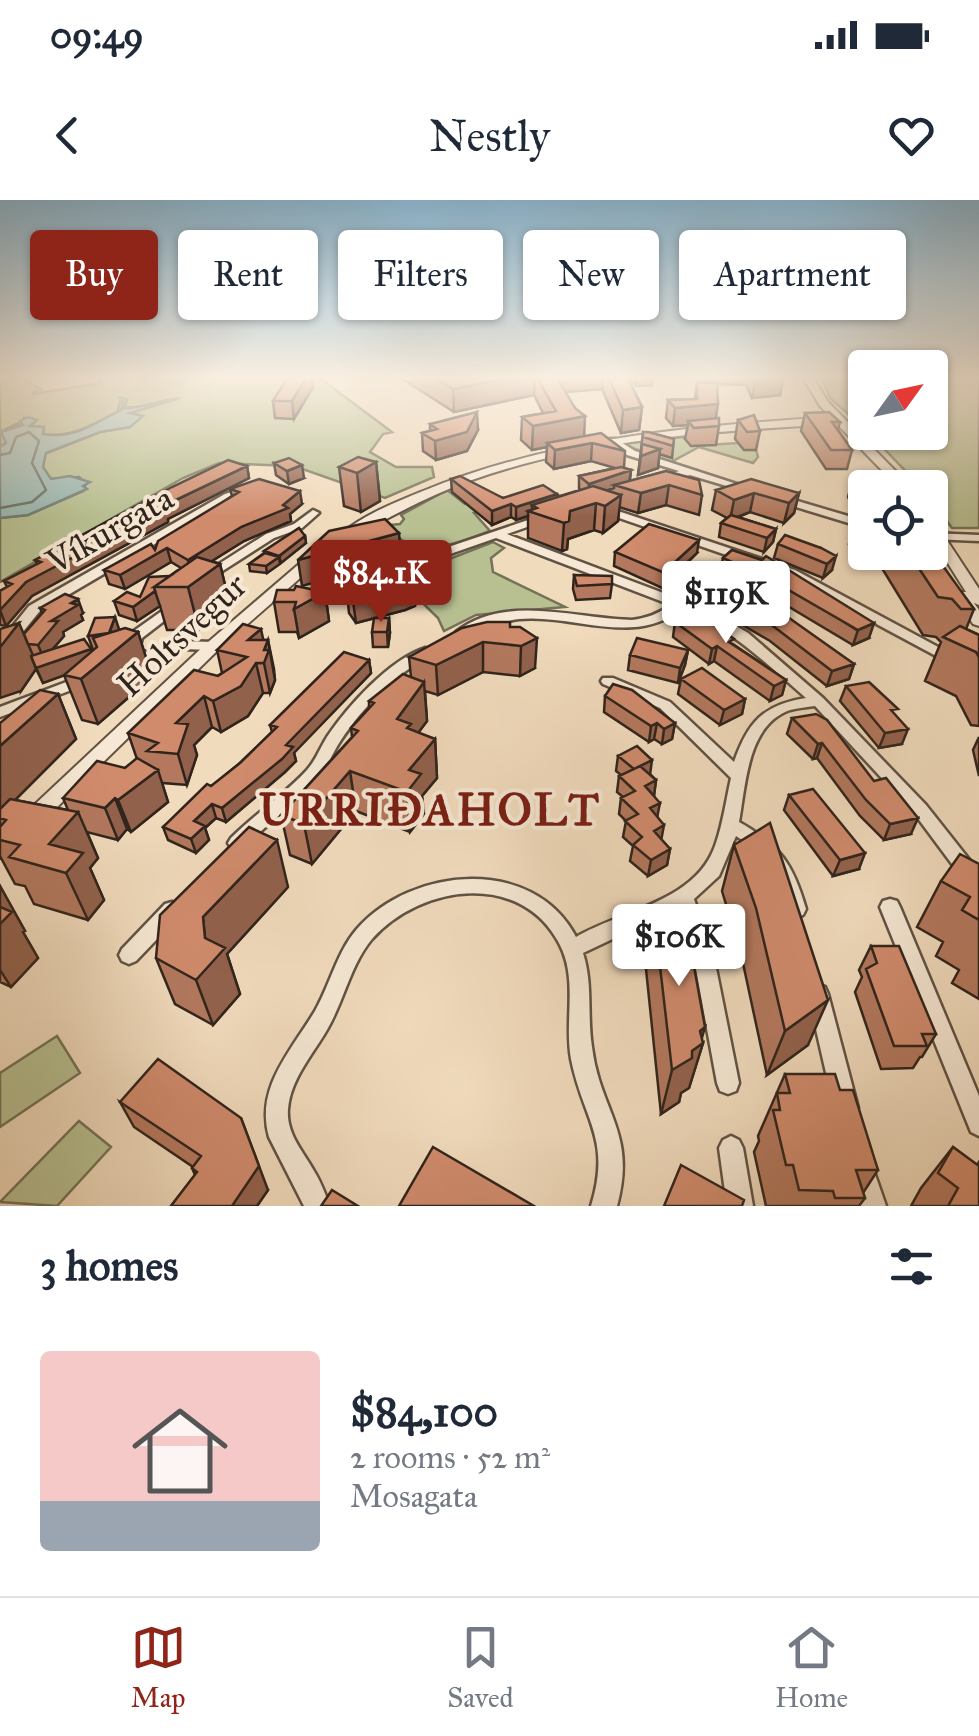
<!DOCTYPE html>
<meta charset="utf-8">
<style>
:root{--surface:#fff;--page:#f6f6f7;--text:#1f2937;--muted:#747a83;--line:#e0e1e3;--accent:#8f2418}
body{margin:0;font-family:"IM FELL Great Primer",serif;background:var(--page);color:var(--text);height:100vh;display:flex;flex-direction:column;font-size:38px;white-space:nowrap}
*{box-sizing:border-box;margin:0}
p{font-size:32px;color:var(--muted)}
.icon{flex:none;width:55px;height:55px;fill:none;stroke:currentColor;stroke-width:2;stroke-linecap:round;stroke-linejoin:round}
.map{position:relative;height:1006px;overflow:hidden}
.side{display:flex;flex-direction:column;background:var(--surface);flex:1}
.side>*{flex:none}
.banner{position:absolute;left:30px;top:30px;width:920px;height:90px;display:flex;gap:20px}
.needle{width:65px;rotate:57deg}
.tools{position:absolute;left:848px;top:150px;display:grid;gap:20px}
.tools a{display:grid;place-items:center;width:100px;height:100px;border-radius:10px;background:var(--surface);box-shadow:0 2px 8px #0004;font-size:50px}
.price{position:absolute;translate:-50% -85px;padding:0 22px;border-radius:10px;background:#fff;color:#222;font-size:32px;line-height:65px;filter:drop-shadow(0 2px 5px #0008)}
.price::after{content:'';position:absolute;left:50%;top:60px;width:30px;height:22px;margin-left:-15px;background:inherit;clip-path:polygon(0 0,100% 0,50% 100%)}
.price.on{background:var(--accent);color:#fff}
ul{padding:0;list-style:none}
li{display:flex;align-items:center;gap:30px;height:250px;padding:0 40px}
li span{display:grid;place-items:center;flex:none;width:280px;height:200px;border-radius:10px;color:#555}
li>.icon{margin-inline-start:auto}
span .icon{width:120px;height:120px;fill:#fffc;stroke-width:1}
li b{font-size:42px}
h2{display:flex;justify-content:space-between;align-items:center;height:120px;padding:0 40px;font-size:42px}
.tag{padding:0 35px;border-radius:10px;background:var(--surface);box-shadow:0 2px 8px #0004;font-size:35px;line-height:90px}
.tag.on{background:var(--accent);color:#fff}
.status{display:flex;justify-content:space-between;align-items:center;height:70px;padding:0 50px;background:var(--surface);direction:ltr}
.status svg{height:28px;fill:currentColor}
header{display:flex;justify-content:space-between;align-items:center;height:130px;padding:0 40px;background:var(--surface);font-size:45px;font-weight:600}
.dock{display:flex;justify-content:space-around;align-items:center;height:140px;border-top:2px solid var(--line);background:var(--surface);font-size:28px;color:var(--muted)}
.dock a{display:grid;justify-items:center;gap:5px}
.dock .on{color:var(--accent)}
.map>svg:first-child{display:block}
</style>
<div class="status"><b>09:49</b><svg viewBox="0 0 49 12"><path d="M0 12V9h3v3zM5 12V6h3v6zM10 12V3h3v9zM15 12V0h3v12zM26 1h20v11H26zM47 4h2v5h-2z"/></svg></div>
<header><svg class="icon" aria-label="back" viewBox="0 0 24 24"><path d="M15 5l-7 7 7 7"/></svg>Nestly<svg class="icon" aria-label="heart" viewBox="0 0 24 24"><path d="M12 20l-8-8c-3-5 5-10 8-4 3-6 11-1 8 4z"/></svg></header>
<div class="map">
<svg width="979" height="1006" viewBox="0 0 979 1006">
<rect width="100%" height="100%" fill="#f1dbbd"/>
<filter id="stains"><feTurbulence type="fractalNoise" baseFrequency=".002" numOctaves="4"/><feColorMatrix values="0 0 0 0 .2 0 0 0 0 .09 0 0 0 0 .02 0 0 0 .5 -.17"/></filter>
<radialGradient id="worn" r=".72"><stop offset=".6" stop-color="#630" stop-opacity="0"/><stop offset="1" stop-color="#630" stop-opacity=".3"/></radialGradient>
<path fill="#b8c092" stroke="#747257" stroke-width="2.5" d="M0,176H19L40,189L32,194L101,183L97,176H317L392,232L383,234L370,252L396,267H432L434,277L385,298L294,266L219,263L183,278L0,382V318L28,315L83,291L86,283L79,277L50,279L42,267L44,254L100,232L129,227L135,216L129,213L150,206L124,208L127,200L121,198L117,213C93,223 74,239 42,234L43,228L30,226L36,220L24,218L21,221L25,225L16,227L19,223L2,231L6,243L0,247Z
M821,176H865V229L830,198Z
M930,176H979V328H952L930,298V288L921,287L869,233L930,232Z
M683,237L692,246L738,243L744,250H756L758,257L753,263L699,247L669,263L623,244Z
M447,290L465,304L479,301L490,309L474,313L490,331C457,343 410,364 389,325L400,324L404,319L401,315Z
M493,342L504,348L491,358L493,372L565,407L476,415L444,431L438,418L398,379Z
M57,836L80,873L0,927V873Z
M79,921L111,947L57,1006L0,1002Z"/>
<path fill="#9bbbb5" stroke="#707f78" stroke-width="2.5" d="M118,197L127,199L123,208C144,209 160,199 180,198L130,213L143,216L130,227L100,232L46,253L43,267L51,279L70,276L90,282L83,286L87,289L28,315L0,318V247L6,243L1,232L23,225L20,221L28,217L37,220L30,226L44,227L43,234C76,240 97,221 121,210L123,200Z"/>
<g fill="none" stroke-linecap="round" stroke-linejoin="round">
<path stroke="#667068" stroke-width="2.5" d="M0,255L10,253L16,237L29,232L39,241L32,263L46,290L32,302L0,308"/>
<g stroke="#605244" stroke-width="5">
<path id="minor" d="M610,239H616L635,251L755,290L750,293L690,275L665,283H657V279L679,271L627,255L610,243Z
M250,286L254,287V291L233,298L39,412L5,454L0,455V442L29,406L225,294Z
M777,295L865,321V328L773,300L772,298Z
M600,305L795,370L979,469V479L787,376L596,310L594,308Z
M313,310L319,313L302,328L274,338L210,379L206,380L200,376L266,334L294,324Z
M543,315L547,316V320L507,334L711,411L748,433L823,498L926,605L979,672V694L972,691L914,613L815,506C807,507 798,508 790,510C747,525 746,584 739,622C780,645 793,664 806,709L803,715L796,717L789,715C771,673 779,663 736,636L719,676L694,699L714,758L739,883L736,891L728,894L720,891L717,883L694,758L678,708L583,753C593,784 587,815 592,847C600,912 637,932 617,1006H591C612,938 583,920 571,859C564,822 578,780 560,745C522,670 421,684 372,739C351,764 344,800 328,828C314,853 290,879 288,909C286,934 303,951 314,971C321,982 325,994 330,1006H304L269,937C255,888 291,851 315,811C330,785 337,752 357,729C411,667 533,655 576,737C622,710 695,702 715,646C723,624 726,600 731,578L660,508L603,484L601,481L603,478H613L670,502L734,562C748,522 763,505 806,498C767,464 731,428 681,409C634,447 574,414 519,419C499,421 476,436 458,435L456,432C505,393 576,419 632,420C647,418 658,414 671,405L496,338L310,403H300L299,400L300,397Z
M930,333L979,335V341L930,339Z
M176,401L181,402L183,405L181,408L142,438L138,453H128L126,450L131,433Z
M181,441L213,442L220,446L213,450L182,449L130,465L123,461L125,458Z
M425,448L430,449L432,452L430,455C395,475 363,507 341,540C332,553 328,567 317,580C295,604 267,624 243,648L237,650L231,648L228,643L231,638C255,614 284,595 307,570C316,560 320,548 327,537C348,506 389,460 425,448Z
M85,475L90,477L92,480L90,483L0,517V507Z
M890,699L897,701L900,707L979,896V936L971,932L880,707L883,701Z
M172,702L179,704L182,710L179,716L136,761L129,764L122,761L119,755L122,749L165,704Z
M818,785L825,787L828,794L858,908L854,916L846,920L838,916L834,908L808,794L811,787Z
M731,936L739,940L743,948L753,1006H727L719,948L723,940Z
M861,957L870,960L886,1006H860L849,969L852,960Z"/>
</g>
<g stroke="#605244" stroke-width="4">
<path id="tertiary" d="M802,176H812L828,202L912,288H899L837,224C713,231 587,239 469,281C429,296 391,316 353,337L348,338L341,334C363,315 396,302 423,291C553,238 692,226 831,217L820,206Z
M930,321L935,322L979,389V405L974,403L979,410V426L973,424L954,395L956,392H966L930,335Z
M318,351L323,352V358L219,449L7,656L0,658V637L207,443L313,352Z"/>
</g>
<use href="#minor" fill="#f6e8d4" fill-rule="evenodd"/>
<use href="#tertiary" fill="#f6e8d4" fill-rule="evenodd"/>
</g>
<path fill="#b3785e" stroke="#30241c" stroke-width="2.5" d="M289,176H311L313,187L294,219L275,218L273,201Z
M398,176H627L642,207L639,230L621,233L602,189L565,192L584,236L625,251L624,268L631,270L630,281L666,271L702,295L699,315L666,305L638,313L619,307L618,321L603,333L594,330L568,339L567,349L562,351L528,338V316L516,320L511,317L492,325L452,292L451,279L503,298L557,297L580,290L579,288V276L615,268L591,261L554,269L546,262L547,247L532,250L521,240L522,217L543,213L534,195L454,212Z
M629,176H653L652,185L636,186Z
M705,176H784L780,195L752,198L746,185L717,184L716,218L719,226L716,245L691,246L685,239L688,225L673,226L666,218L668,200L695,199L697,182H706Z
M805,213L840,222L838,230L852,250L847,269H826L801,231Z
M738,220L760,231L756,250H744L735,239Z
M430,224L478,230L467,251L436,260L423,251L422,233L430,231Z
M643,232L674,239L672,258L659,254L658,268L638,275Z
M376,262L380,301L361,312L344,306L339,267Z
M274,263L304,278L289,284L276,275Z
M247,266L249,278L168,319V322L32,396L6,426L0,425V391L7,387L4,381L37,364L35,360Z
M853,277L865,288V350L849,344L857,315L848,297Z
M230,289L302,304L290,314L291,321L244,341L212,361L220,364L230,406L199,430H167L160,406L137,421L119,415L114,401L140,397L181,368L171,362L125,389L109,384L104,370L155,350L232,296Z
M716,290L799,293L794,313L784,323L750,312L738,317L776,329L773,342L764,352L719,337L721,323L727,318L712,310Z
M305,336L306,343L267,373L250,371L249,364L264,353V351Z
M778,344L821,348L832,370L823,378L774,358Z
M732,350L869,438L853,445L774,398L767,403L854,464L849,479L827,486L770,441L707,404L710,389L730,377L720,372L723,358Z
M615,352L697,353L684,366H686L684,380L671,392L614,366Z
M872,352H930L974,409L966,429L979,435V526L971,525L956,496L925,481L941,442L936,437L923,435Z
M574,375L612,384L610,398L576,400L573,389Z
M346,384L416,392L415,406L405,410L356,423L349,413Z
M325,392L329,421L299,438L297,432H279L274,402Z
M40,408L83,413L81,415L83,420L63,432L64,436L53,449L92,452L93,450L88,436L119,430L138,432L152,477L98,524L82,520L64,475L43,483L36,469L21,491L24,434L42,413Z
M389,418L390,433L388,447H373L372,432Z
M675,422L733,444L786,480L782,495L770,501L714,461L709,464L673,437Z
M510,427L535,468L520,476L483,472L438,495L425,491L427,521L418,533L435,539L437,578L422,596L424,614L410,632L356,611L312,664L290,655L281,615L352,537L351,528L369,508V501L411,477L409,457Z
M263,440H268L274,469L275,480L270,493H263L248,516L221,532L212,527L194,545L197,555L187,585L162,583L168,602L131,632L127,629L118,640L87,632L98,658L90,668L104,700L88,720L34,704L25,686L15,684L0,656V523L58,494L76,539L15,600L68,610L63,598L125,568L137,559L128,533L222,473L217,450Z
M688,450L685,465L678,483L628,470L630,455Z
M369,460L371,473L294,552L296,561L285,572L226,622L216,618L205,628L209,640L196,653L168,640L163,627L240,563L272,532L270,525Z
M681,479L745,499L742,514L720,525L678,494Z
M846,486L895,515L902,544L879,548L840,501Z
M605,496L675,523L672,539L662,544L654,539L649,542L604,512Z
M792,518L827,520L911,634L884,640L860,616L817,558L813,559L787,534Z
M979,537V576L973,550Z
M618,556L650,574L656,580L654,595L661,639L670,649L667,665L648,676L630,661L633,646L623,637L626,621L619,614L621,598L623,597L617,592L619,576L621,575L616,571Z
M789,595L859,669L833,676L784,610Z
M734,645L808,845L767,875L741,754L722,691Z
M979,664V799L952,783L959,770L936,756L943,742L917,727L941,681Z
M0,686L25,731L23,732L38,758L11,787L0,782Z
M288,687L227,754L240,794L213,825L175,804L156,758Z
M655,723L703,843L689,888L681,893L679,902L661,914L646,769Z
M871,746L936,834L922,857H920L913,868L881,869L855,792L862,777L859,770Z
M785,874L840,890L878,970L863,993L865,998L859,1006H766L754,952L759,941L758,936Z
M120,902L268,990L257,1006H171L195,975L192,968L193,967L134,927Z
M953,947L977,965L979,962V1006H911L921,988Z"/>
<path fill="#92614c" stroke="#30241c" stroke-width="2.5" d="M307,176H311L313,187L294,219L292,201Z
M521,176H535L534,195L454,212L453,189Z
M552,176H603L602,189L551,193Z
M637,176H653L652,185L636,186Z
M756,176H784L780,195L752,198Z
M718,204L715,222L688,221V225L673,226L675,208Z
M642,207L639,230L621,233L623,210Z
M477,212L478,230L467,251L436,260L435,241Z
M585,216L584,239L547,243V247L532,250L533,226Z
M592,243L591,261L554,269L555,250Z
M660,249L658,268L638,275L641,256Z
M376,262L380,301L361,312L357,273Z
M302,265L304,278L289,284L287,271Z
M247,266L249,278L168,319V322L32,396L6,426L0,410L26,382L161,307Z
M631,270L629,283L614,285V288L588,297L589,284Z
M669,285L666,305L638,313L641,293Z
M300,291L302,304L290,314L291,321L244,341L191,374L188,360L241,327L283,305Z
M754,293L750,312L730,320L734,300Z
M799,293L794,313L784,323L789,303Z
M557,294V307L537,308L532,305V312L528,311V316L516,320V307Z
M621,295L618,321L603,333L605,306Z
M596,303L594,330L568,339L567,349L562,351L564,323L570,311Z
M511,304V317L492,325V311Z
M776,329L773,342L764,352L767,338Z
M399,333L401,359L302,386L298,360Z
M305,336L306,343L281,363L279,356Z
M699,340L697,353L673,376L675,362Z
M167,348L171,362L125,389L120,375Z
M836,356L832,370L823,378L827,364Z
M279,357L280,364L267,373L266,366Z
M220,364L230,406L199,430L188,387Z
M414,364L416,392L415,406L405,410L356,423L352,394Z
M686,366L684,380L671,392L674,377Z
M778,384L774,398L755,411L758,396Z
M155,391L160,406L137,421L133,407Z
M325,392L329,421L299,438L294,409Z
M78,399L83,413L81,415L83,420L63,432L64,436L44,459L38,445L51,421Z
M115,417L120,432L109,434Z
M389,418L390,433L388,447L387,432Z
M19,423L38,467L91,449L96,464L43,483L31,456L36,469L21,491L0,498V447Z
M874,423L869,438L853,445L858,430Z
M261,429L265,448L268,440L275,480L270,493L264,463H256L263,493L248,516L221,532L213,501L241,486L248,440Z
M138,432L152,477L98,524L81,479Z
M537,438L535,468L520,476L521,446Z
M483,442V472L438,495L436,465Z
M717,446L714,461L709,464L712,449Z
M688,450L685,465L678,483L680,468Z
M369,460L371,473L294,553L296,561L285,572L226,622L222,608Z
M854,464L849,479L827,486L832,471Z
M786,480L782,495L770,501L774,486Z
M424,482L427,521L412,541L397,519Z
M58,494L76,539L0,615V546Z
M204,496L212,527L194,545L197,555L187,585L178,554L176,523Z
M745,499L742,514L720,525L724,510Z
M657,523L654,539L649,542L651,526Z
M675,523L672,539L662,544L664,529Z
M908,529L902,544L879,548L885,533Z
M435,539L437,578L422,596L424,614L410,632L407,592L409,570Z
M822,543L817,558L813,559L818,544Z
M652,560L650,575L634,569Z
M158,570L168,602L131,632L118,600Z
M350,571L356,611L312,664L304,624Z
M656,580L654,596L645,586Z
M115,598L127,629L118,640L105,608Z
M660,603L657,618L650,608Z
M212,604L216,618L205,628L209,640L196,653L191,639L194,621Z
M78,612L98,658L90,668L104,700L88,720L66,673L49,644Z
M918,618L911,634L884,640L890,624Z
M664,625L661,641L654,631Z
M277,640L288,687L227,754L240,794L213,825L196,780L205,738L203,717Z
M670,649L667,665L648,676L651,660Z
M865,653L859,669L833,676L840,660Z
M0,686L25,731L23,732L38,758L11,787L0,770Z
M828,800L808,845L767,875L785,831Z
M705,827L700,845L703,843L689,888L681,893L679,902L661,914L672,870L700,831Z
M241,918L268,990L257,1006H232Z"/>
<path fill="#d08b6d" stroke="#30241c" stroke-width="2.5" d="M289,176H307L292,201H273Z
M431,176H521L453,189Z
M536,176H556L575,208L585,216L533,226L522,217L556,211Z
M608,176H627L642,207L623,210Z
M697,182L717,183L718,204L675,208L668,200L697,199Z
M477,212L467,232L435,241L422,233L437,229L430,224Z
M829,212L840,222H832L852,250H831L805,213Z
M754,215L760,231L747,232L738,220Z
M719,218V226L694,228L688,221Z
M643,232H648L674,239L673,246L643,237Z
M601,233L625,251L592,243L555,250L547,243Z
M642,244L660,249L641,256Z
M358,257L376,262L357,273L339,267Z
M289,258L302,265L287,271L274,263Z
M228,260L247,266L161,307L165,309L26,382L0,410V391L12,384L4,381L41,362L35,360L172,287Z
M621,267L631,270L589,284L579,276Z
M666,271L699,280L702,295L669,285L641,293L614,285Z
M460,276L503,298L543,285L557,294L516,307L511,304L492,311L451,279Z
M853,277H869L876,288H865V296L862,294Z
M259,279L300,291L283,305L288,308L241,327L188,360L167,348L120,375L104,370L151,344L155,350L158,341L239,292L230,289Z
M751,279L799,293L789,303L754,293L734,300L716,290Z
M593,286L621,295L605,306L596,303L570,311L569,321L564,323L528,311L537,308L532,305Z
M731,315L776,329L767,338L721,323Z
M385,319L399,333L298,360L329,331Z
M649,324L699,340L675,362L686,366L674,377L615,352Z
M299,328L305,336L279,356L264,351Z
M785,335L821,348L836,356L827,364L778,344Z
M930,348L974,409H961L952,399L938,397L908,352H930Z
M732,350L762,360L766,356L874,423L858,430L778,384L758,396L854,464L832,471L773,426L710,389L745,368L723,358Z
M265,353L279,357L266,366L249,364Z
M197,357L220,364L188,387H154Z
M414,364L413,378L403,382L352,394L346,384L395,372L396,365Z
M574,375L612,376V384L577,386Z
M170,376L154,387L155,391L133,407L114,401L127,392L140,397L149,377Z
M296,386L325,392L294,409L296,402H274L277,390H294Z
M65,394L78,399L71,403L78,405L51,421H58L38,445L28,444L24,434L45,410L40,408Z
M698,413L734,439L729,442L786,480L774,486L717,446L712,449L675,422Z
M115,417L109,433L88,436L95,418Z
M374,418H389L387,432H372Z
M487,422H510V427H520L537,438L521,446L483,442L436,465L409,457L462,428Z
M19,423L1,446L0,447V429Z
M243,424L261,429L248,440H268L264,450H269L264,463H256L241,486L213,501L204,496L176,523L188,524L178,554L147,551L158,543L128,533L194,470L218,476L247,457L217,450Z
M960,426L979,435V457L976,452L943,437Z
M125,428L138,432L81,479L64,475L97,447L93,438Z
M637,438L688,450L680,468L630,455Z
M84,439L91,449L36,468L31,456Z
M344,452L369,460L286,545L293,547L282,559L222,608L212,604L194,621L205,626L191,639L163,627L207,584L211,586L240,563L277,527L270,525Z
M702,468L745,499L724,510L681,479Z
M403,474L424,482L397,519L411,524L407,528L435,539L409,570L421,574L407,592L350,571L304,624L281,615L358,531L351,528L374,503L369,501Z
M869,482L898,509L891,510L908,529L885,533L846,486Z
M613,484L632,490L675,523L664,529L657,523L651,526L605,496Z
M40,490L58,494L0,546V523Z
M816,514L827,520L874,581L886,578L918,618L890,624L866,600L822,543L818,544L792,518Z
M637,546L652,560L634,569L618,556Z
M137,558L158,570L118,600L115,598L105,608L63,598L97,561L125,568Z
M640,566L656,580L645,586L660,603L650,608L664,625L654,631L670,649L651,660L633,645L642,637L625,621L638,614L621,598L635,591L619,576Z
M813,589L865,653L840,660L789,595Z
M10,599L78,612L49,644L83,653L66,673L9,657L20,645L0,640V627L6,620L0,618V609Z
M770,623L828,800L785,831L756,708L734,645Z
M249,627L277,640L203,717L205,738L225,748L196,780L156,758L160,715Z
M960,654L979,664V720L962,710L970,697L941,681Z
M0,707L12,712L0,724Z
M684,712L705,827L700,831L703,843L692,851V858L672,870L655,723L671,713L672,719Z
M871,746H899L936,834H922L927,846H894L866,769L877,763Z
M158,859L241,918L259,966L232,1006H171L197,972L192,968L201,956L120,902Z
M785,874H835L840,890H853L878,970H856L865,998H835L833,991L799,990L793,965H786L773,910H780L777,893H790Z
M433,947L534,1006H399Z
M953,947L979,966V1006H948L958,988L938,973Z
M681,965L744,1000L742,1006H664Z
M332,990L358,1006H321Z"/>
<linearGradient id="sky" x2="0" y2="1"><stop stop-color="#89b7d4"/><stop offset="0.56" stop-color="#f9efe1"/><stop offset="1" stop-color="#f9efe1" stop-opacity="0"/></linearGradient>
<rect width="979" height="317" fill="url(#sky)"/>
<g text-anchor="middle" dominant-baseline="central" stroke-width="8" stroke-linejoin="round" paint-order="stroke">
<g font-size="35" fill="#30241c" stroke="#f6e8d4">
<text transform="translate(110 330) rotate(-30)">Víkurgata</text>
<text transform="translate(182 435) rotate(-43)">Holtsvegur</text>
</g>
<g font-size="45" font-weight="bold" letter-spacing="2.5" fill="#7a1f14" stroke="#f6e8d4">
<text x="430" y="609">URRIÐAHOLT</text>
</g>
</g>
<rect width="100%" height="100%" filter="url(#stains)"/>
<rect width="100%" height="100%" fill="url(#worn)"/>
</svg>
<div class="tools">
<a><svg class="needle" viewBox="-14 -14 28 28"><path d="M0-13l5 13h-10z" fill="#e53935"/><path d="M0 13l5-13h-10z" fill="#747a83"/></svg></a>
<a><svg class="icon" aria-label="locate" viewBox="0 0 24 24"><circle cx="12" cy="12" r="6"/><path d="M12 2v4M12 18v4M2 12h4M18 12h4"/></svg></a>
</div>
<b class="price on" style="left:381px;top:425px">$84.1K</b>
<b class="price" style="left:726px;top:446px">$119K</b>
<b class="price" style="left:679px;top:789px">$106K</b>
<div class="banner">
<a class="tag on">Buy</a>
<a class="tag">Rent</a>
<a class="tag">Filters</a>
<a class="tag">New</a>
<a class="tag">Apartment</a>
</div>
</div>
<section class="side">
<h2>3 homes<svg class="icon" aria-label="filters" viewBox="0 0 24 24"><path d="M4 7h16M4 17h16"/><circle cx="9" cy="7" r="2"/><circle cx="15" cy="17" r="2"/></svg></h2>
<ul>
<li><span style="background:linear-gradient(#f6c9c9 75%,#9aa5b1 0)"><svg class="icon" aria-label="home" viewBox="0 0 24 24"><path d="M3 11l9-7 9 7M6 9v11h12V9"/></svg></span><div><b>$84,100</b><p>2 rooms · 52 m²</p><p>Mosagata</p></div></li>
</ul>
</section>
<nav class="dock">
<a class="on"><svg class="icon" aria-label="map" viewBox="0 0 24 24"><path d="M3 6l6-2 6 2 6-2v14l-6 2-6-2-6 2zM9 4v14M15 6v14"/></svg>Map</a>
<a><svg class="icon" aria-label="saved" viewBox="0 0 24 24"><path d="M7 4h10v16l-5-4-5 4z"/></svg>Saved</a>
<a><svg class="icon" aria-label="home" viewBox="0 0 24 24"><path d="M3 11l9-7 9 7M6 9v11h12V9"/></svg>Home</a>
</nav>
